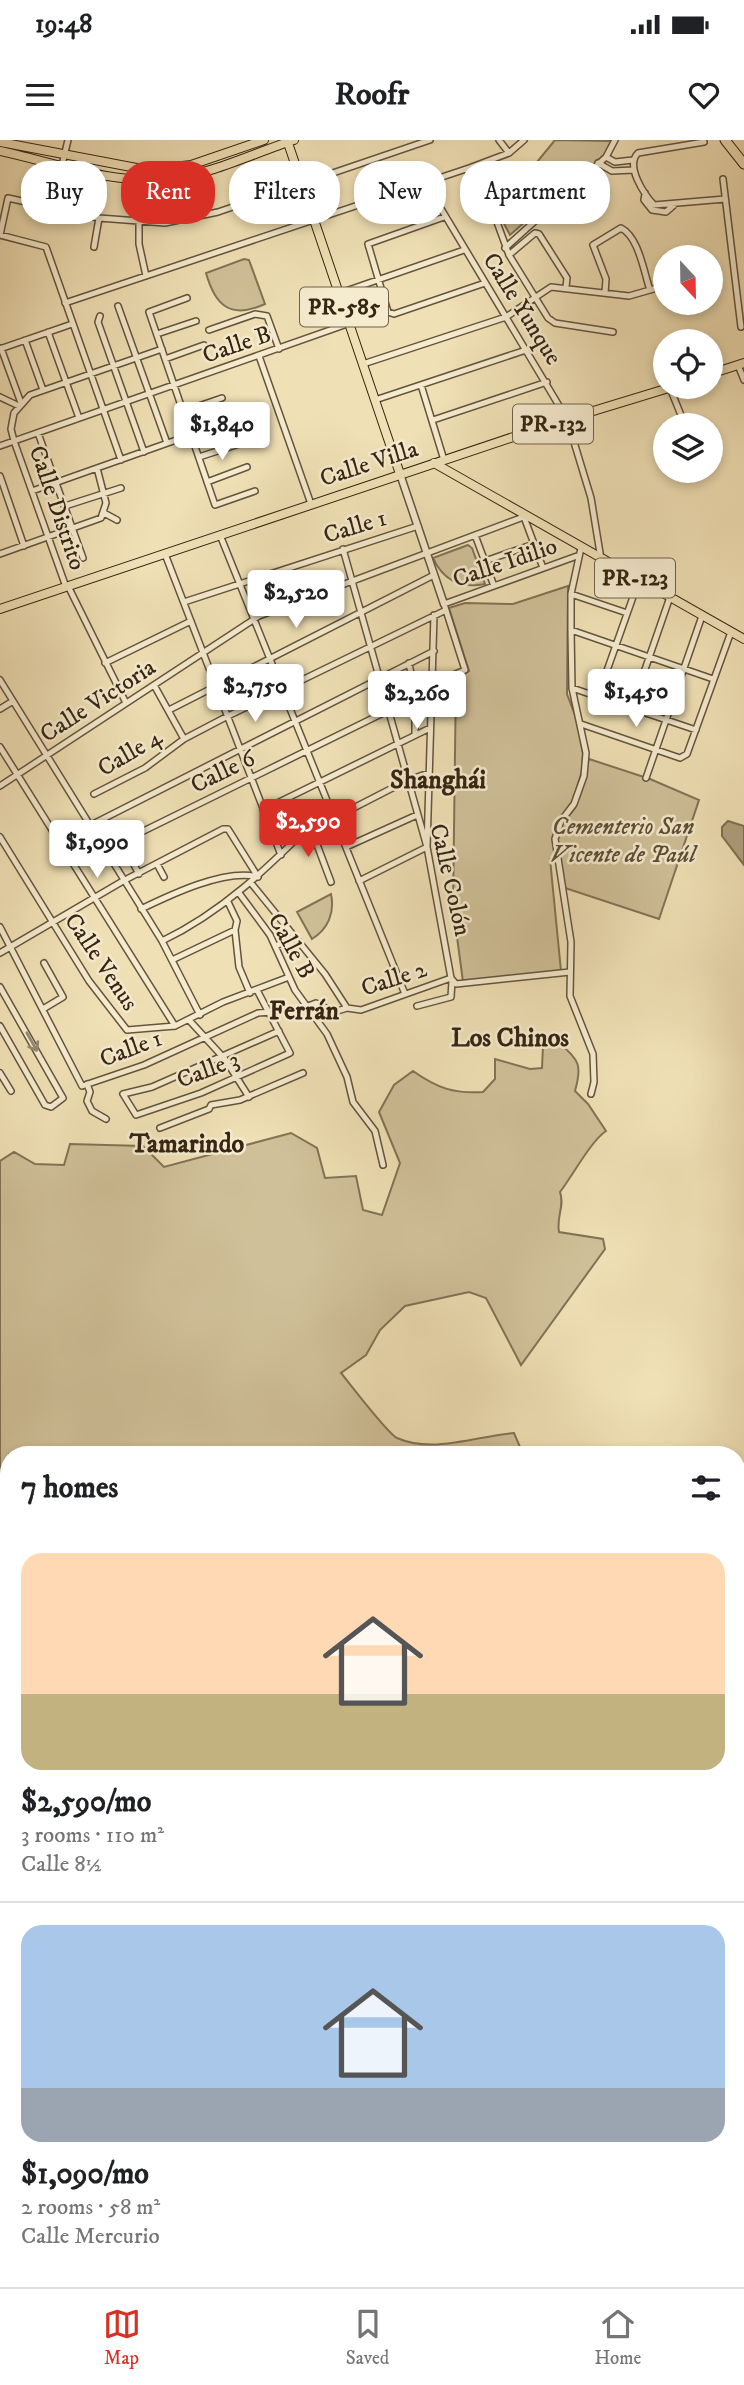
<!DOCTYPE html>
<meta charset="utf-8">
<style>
:root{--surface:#fff;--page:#f6f6f6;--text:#202124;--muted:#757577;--line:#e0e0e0;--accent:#d93025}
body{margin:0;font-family:"IM FELL DW Pica",serif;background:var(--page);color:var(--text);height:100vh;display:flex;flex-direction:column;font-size:26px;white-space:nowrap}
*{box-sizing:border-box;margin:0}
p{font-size:23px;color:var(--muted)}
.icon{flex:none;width:38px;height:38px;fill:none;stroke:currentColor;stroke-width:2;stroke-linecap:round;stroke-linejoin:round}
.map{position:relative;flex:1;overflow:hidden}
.details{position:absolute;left:0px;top:1306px;width:746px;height:842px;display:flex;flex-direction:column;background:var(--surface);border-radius:28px 28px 0 0;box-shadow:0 4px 10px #0003}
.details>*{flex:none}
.top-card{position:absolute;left:21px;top:21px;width:704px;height:63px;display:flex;gap:14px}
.needle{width:46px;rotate:158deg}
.buttons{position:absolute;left:653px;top:105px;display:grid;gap:14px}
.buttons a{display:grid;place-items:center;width:70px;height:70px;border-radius:50%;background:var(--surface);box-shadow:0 4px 10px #0003;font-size:35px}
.price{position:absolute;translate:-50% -60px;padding:0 16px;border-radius:7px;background:#fff;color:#222;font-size:23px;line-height:46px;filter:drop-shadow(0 2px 4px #0008)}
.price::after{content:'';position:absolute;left:50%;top:42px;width:21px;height:16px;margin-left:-10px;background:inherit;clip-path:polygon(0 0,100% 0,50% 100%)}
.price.on{background:var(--accent);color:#fff}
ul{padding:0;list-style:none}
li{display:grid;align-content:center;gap:14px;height:371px;padding:0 21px}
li+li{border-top:2px solid var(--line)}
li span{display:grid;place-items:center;height:217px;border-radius:21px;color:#555}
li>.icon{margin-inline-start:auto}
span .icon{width:126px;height:126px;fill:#fffc;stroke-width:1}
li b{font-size:30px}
h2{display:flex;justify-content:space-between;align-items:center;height:84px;padding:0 21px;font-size:30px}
.chip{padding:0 24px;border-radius:28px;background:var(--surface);box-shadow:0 4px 10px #0003;font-size:24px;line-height:63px}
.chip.on{background:var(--accent);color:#fff}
.status{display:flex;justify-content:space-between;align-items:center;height:49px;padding:0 35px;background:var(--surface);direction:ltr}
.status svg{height:19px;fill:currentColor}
header{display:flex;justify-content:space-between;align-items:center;height:91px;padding:0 21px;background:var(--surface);font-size:32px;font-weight:800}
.menu{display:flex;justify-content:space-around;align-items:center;height:98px;border-top:2px solid var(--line);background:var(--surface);font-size:19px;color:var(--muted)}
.menu a{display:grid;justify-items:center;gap:4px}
.menu .on{color:var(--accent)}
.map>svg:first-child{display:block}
</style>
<div class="status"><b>19:48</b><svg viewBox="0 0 49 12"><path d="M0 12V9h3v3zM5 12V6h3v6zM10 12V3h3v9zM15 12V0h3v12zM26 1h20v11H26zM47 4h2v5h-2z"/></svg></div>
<header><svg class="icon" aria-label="menu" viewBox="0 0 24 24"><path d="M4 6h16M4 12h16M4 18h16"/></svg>Roofr<svg class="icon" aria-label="heart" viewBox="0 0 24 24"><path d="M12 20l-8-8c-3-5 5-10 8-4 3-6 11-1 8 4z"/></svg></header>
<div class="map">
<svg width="744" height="2147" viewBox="0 0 744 2147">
<rect width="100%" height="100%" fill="#f0e0b5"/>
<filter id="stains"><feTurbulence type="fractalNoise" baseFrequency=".00286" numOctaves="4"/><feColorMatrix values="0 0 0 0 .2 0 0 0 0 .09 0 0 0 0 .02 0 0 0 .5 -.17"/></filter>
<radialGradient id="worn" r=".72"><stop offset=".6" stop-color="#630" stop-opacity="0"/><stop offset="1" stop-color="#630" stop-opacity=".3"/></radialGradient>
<path fill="#d0c099" stroke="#827256" stroke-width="2" d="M555,0L613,1L609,11L547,68L544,65L510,95L489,55L533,27Z
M244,119L249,120L265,164C230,180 215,165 206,133Z
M468,405L472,408L485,444C461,449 443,440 433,418Z
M568,446L567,554L578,583L583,614L582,631L573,660L555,689L556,718L550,719L561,831L463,842L453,767L456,537L469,531L449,468L465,463L513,464Z
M589,619L650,639L699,660L659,779L565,748L556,697L563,682L575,668Z
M331,754C335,773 328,789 312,799L297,772Z
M559,903C580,920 582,926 575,951L588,964L606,991C591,1001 573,1035 560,1052C565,1066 556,1077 559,1092L603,1099L605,1109L521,1225L486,1158L469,1152L405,1166L380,1190L366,1215L341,1233C351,1245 387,1293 397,1298C433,1314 477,1296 514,1293L523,1314H9V1343L0,1336V1021L14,1012L35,1024L64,1025L70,1004L143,1006L164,1027L291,993L317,1008L325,1038L356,1036L363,1070L382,1075L400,1023L379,972L394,945L413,931C437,948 454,954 483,952L495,939V919L530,929L542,928L543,906Z
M0,1404L9,1406V1463L0,1456Z
M737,1416H744V1638L737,1640Z
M0,1498L9,1500V1916L0,1915Z
M342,2139V2138L555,2139L526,2147H342Z"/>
<path fill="#b0a07e" stroke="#7f6f53" stroke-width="2" d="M728,681L744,686V725L722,696V687Z"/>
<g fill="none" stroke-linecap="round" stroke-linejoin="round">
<g stroke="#64543c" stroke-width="8">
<path id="minor" d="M499,0L509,13
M704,2L638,13C625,26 644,54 654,65L725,59
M606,17L615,22L633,20
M598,23L612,31L634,30
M62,25L68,0
M469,28L481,64L494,74L509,115L548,178L555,183L613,192
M723,39L741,187
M425,42L567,279L591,358L601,419
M645,53L644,60L652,70L666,72L674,65
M444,77L368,104L388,172L394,174L485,143
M139,83V104L146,136
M0,95L8,58L99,78L165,83L218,72L430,0
M0,95L46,107L121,320
M94,107L99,78
M505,108L606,17L615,0
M509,115L535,93L539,94L567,138L566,147
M340,153L464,110
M605,153L606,139L593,105L621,88C639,97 644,133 650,150
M187,158L149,172L215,365L255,351
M65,163L469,28L509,13L524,0
M118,166L167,303
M100,176L98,182L144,312
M209,190L255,174L267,176L279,209
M48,192L79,278
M157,194L196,181
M25,200L43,250
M1,208L21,263
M0,209L72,184
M259,216L311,364
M165,219L204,205
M363,224L506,177L551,147L629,156L664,146
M738,225L744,240
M421,245L444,320
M670,248L685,285
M0,257L19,266
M375,260L526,210
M184,271L222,258
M433,280L547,242
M38,293L83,418
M0,306L350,183
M199,317L239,304
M0,336L24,406
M207,342L247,327
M32,351L230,281
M65,366L121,348
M104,373L117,380
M524,377L543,428
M220,395L405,854
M475,395L494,446
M581,408L571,454V490L572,548L586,613L584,636L574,664L561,681L555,699L571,802L570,856L593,914L594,942L591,954
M343,409L427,707L451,838
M0,414L101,378L106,363L97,328
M165,414L281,715
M485,421L534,404
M68,446L126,563
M66,447L14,301L11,289L14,273L30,255L162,209
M571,454L627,473
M184,462L418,386
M571,490L713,539
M105,523L191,481
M409,523L415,556V594
M0,540L162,801L200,875
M432,544L465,530L444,464L577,416
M154,545L184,599
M572,548L696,590
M598,556L639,440
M632,567L670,457
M0,569L13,561
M169,570L434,435
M581,584L680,618L687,614L731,492
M0,607L175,886
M646,638L702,476
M0,646L259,476L526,376
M94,654L145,628L184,599L226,577L446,470
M263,670L430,588
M334,678L408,640L429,633
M91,685L434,511
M310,686L331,742
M0,697L89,841L127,890L175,886L223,862L289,837
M346,707L417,675
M105,710L432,549
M133,723L139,734
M157,724L164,737
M359,741L427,707L434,475
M251,743L325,834L347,868
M239,753L270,795L295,850L327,894L347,937L353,962L375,991L383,1025
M228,762L237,781L235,790L239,827L250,853
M141,769C170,755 226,728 258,737
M0,787L82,946L144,925L258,873L298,870L316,863L334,872L347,868L361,870L451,838
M162,801C229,769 277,718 329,667
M276,806L293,797
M0,813L123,741L223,689H228L258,737
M172,820L235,790
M451,838L456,844L570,832
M0,847L63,958L51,967L45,965L0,886
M257,850L290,913L201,953L136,975L123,954L152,947L279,891
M417,866L451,857L452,841
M43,869L63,857L44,823
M189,880L222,916
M223,916L249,957
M0,933L11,951
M87,944L90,952L87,961L92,971L106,979
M160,988L209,969L211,965L240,960L303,933
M0,1950L9,1947
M0,1994L9,1991
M0,1998L9,2022
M6,2035H9
M737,2085L744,2083
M737,2092L744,2090
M0,2096L9,2095
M0,2136L9,2135
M17,2138L19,2147
M329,2138V2147
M580,2138L583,2147
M736,2140L744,2138
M104,2147L105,2138
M144,2147L145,2138
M185,2147L186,2138
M225,2147L226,2138
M546,2147L576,2138"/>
</g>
<g stroke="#64543c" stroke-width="9">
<path id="tertiary" d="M400,334L444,464"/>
</g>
<g stroke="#352513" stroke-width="10">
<path id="primary" d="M287,0L400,334
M0,2L147,30L191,25L264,0
M0,11C55,23 114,45 170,39C212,34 254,13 294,0
M710,234L744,223
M434,323L744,499
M0,469L567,279L672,247"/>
</g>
<g stroke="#352513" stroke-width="11">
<path id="trunk" d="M725,0L744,24"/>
</g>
<g stroke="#352513" stroke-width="12">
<path id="motorway" d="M737,1764L744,1757
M737,1782L744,1773
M659,2138L664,2147
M690,2138V2147
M706,2138L707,2147
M721,2138V2147"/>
</g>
<use href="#minor" stroke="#f5ebcf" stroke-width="5"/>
<use href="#tertiary" stroke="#f5ebcf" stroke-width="6"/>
<use href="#primary" stroke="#f0e0b5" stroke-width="8"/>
<use href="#trunk" stroke="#f0e0b5" stroke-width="9"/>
<use href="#motorway" stroke="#f0e0b5" stroke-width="10"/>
</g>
<defs><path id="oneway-shaft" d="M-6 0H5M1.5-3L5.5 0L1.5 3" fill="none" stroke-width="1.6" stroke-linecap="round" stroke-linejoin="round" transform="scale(1.75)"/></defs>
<use stroke="#958871" href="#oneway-shaft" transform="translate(32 902) rotate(61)"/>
<g text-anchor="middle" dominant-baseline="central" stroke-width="5" stroke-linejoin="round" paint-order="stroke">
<g fill="#f5ebcf" stroke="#6f604b" stroke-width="2">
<rect x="300" y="147.5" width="88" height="39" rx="5"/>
<rect x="513" y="264.5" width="80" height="39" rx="5"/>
<rect x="595" y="418.5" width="80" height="39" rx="5"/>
</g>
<g font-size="23" font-weight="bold" fill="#352513">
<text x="344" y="167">PR-585</text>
<text x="553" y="284">PR-132</text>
<text x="635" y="438">PR-123</text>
</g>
<g font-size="24" fill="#352513" stroke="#f5ebcf">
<text transform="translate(522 169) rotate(58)">Calle Yunque</text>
<text transform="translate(237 205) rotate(-19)">Calle B</text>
<text transform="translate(369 324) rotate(-18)">Calle Villa</text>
<text transform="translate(57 368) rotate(71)">Calle Distrito</text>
<text transform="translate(355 387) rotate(-17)">Calle 1</text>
<text transform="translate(505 423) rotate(-19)">Calle Idilio</text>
<text transform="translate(98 561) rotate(-33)">Calle Victoria</text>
<text transform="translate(130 613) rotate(-31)">Calle 4</text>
<text transform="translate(223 632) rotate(-26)">Calle 6</text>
<text transform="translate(450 740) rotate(77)">Calle Colón</text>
<text transform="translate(291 806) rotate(61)">Calle B</text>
<text transform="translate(101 822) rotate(56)">Calle Venus</text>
<text transform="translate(394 839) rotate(-18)">Calle 2</text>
<text transform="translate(131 909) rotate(-21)">Calle 1</text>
<text transform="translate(208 930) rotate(-21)">Calle 3</text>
</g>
<g font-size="24" font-style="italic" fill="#5c4c34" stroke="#f5ebcf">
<text x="623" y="687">Cementerio San<tspan x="623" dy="28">Vicente de Paúl</tspan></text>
</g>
<g font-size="26" font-weight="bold" fill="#352513" stroke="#f5ebcf">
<text x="438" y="640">Shanghái</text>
<text x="304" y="871">Ferrán</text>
<text x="510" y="898">Los Chinos</text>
<text x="187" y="1004">Tamarindo</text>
</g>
</g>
<rect width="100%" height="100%" filter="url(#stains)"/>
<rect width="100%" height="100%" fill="url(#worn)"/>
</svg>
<div class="buttons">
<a><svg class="needle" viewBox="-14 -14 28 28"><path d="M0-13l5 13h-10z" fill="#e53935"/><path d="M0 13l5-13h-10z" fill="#757577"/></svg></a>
<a><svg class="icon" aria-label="locate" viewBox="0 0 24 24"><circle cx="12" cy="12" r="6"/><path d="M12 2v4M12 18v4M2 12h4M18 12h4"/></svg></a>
<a><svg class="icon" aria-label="layers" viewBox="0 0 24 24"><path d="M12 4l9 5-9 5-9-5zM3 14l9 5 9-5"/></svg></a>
</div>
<b class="price" style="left:222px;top:322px">$1,840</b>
<b class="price" style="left:296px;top:490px">$2,520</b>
<b class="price" style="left:255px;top:584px">$2,750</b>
<b class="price" style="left:636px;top:589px">$1,450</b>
<b class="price" style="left:417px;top:591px">$2,260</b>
<b class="price on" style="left:308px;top:719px">$2,590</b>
<b class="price" style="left:97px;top:740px">$1,090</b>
<div class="top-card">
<a class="chip">Buy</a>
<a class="chip on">Rent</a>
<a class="chip">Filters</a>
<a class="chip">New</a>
<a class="chip">Apartment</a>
</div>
<section class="details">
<h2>7 homes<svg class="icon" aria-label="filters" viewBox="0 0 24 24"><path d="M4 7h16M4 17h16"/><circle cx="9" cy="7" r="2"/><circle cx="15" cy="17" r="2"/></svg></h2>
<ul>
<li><span style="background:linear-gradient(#ffd9b3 65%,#c2b280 0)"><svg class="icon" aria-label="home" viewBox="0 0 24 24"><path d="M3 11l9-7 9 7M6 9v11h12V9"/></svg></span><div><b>$2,590/mo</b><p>3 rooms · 110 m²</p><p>Calle 8½</p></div></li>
<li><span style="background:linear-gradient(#a9c7e8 75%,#9aa5b1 0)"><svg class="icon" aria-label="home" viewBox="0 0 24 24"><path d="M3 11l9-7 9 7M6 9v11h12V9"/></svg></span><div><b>$1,090/mo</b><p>2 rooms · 58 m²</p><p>Calle Mercurio</p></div></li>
</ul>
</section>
</div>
<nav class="menu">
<a class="on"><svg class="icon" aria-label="map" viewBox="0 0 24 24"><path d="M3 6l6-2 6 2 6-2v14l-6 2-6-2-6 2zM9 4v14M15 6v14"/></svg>Map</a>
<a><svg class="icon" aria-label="saved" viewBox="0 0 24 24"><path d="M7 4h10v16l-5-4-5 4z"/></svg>Saved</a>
<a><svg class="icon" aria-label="home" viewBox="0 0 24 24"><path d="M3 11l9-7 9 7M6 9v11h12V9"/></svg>Home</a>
</nav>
